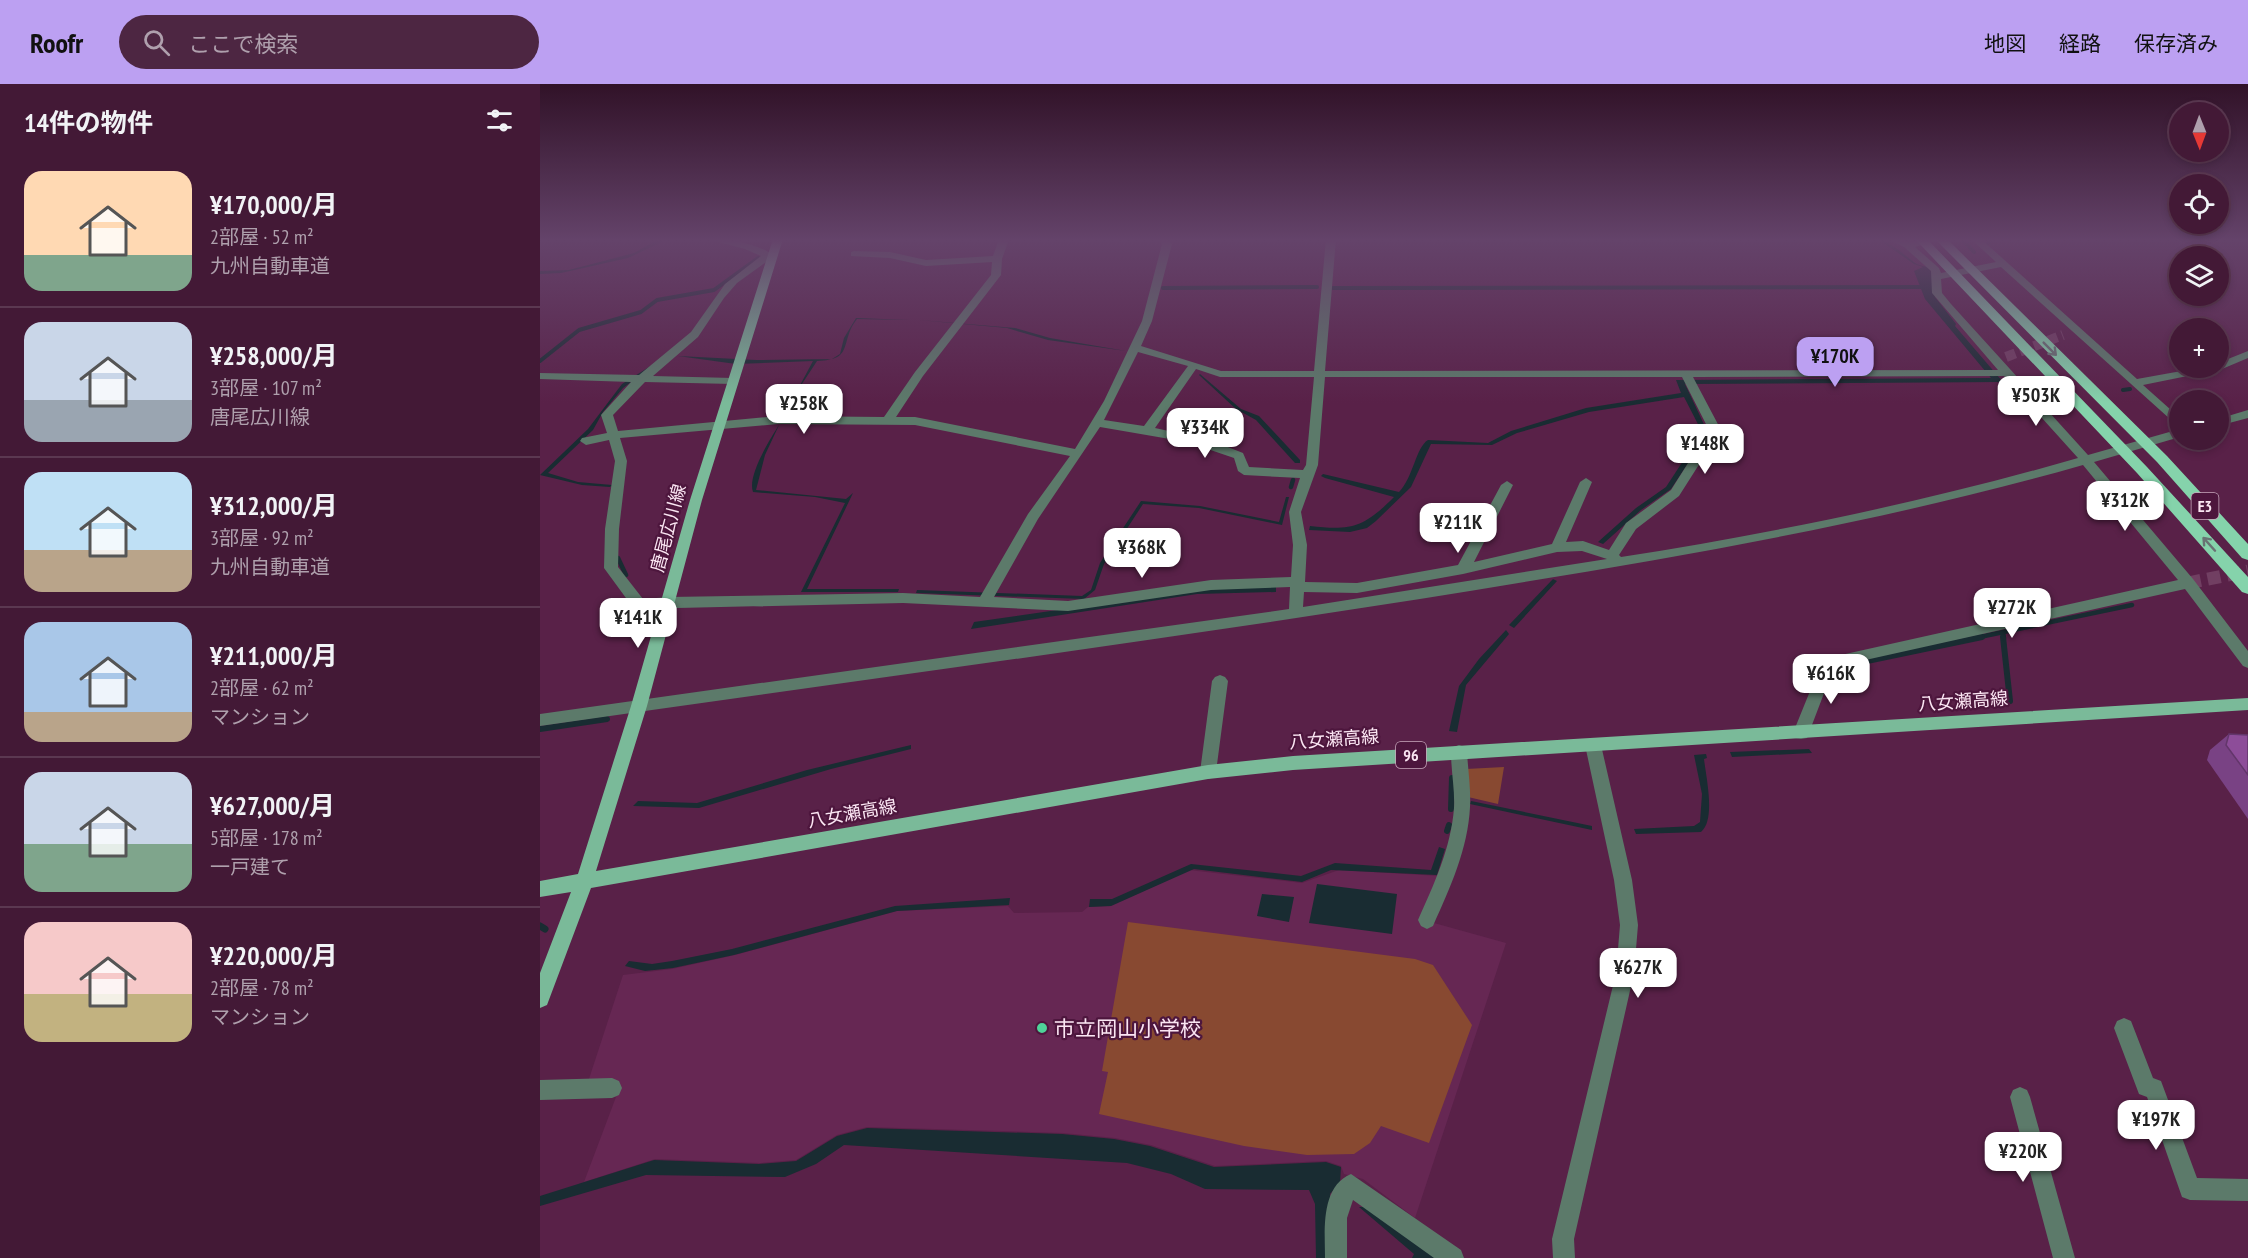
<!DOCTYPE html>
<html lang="ja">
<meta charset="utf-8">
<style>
:root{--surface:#431936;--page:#4d2642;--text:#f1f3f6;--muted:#afa0ad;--line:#5b3851;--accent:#bca0f2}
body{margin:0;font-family:"PT Sans Narrow","Noto Sans JP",sans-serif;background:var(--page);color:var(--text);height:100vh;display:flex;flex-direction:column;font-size:22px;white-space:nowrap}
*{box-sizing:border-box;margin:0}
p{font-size:20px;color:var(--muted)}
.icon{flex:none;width:33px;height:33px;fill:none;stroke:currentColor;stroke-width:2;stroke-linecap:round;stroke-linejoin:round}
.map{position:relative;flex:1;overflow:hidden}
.panel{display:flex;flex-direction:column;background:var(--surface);width:540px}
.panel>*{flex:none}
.needle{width:39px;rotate:179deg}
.controls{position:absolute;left:1629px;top:18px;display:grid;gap:12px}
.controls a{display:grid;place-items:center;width:60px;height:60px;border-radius:50%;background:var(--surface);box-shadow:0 3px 9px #0003,0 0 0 2px var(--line);font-size:30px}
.price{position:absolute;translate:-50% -51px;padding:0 14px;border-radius:12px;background:#fff;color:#222;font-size:20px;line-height:39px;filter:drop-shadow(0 2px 3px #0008)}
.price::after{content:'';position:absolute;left:50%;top:36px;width:18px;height:14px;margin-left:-9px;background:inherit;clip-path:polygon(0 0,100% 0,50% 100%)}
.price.on{background:var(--accent);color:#111}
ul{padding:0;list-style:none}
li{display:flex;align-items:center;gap:18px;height:150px;padding:0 24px}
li+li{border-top:2px solid var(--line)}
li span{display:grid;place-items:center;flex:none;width:168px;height:120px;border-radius:18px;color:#555}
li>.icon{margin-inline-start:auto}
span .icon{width:72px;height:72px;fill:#fffc;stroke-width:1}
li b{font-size:26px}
h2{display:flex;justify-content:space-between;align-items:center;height:72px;padding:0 24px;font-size:26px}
header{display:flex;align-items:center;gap:36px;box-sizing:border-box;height:84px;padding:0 30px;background:var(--accent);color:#111}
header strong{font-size:28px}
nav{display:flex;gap:33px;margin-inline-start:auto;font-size:21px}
.search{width:420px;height:54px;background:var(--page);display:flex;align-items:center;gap:15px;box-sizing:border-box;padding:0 21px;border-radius:33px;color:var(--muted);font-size:22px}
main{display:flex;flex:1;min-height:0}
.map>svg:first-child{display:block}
</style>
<header>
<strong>Roofr</strong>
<div class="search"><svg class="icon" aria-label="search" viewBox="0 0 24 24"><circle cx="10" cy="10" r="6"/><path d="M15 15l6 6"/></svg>ここで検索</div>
<nav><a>地図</a><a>経路</a><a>保存済み</a></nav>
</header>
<main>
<section class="panel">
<h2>14件の物件<svg class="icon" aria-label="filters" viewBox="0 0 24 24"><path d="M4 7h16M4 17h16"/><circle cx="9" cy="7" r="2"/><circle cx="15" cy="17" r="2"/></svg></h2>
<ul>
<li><span style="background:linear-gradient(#ffd9b3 70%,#7fa58c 0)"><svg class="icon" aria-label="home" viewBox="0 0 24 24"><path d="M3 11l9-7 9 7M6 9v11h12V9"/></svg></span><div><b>¥170,000/月</b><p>2部屋 · 52 m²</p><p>九州自動車道</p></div></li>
<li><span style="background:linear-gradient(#c9d6e8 65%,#9aa5b1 0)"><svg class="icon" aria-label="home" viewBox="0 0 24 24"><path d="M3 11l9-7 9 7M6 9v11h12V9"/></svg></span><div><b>¥258,000/月</b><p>3部屋 · 107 m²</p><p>唐尾広川線</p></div></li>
<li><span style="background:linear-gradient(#bfe0f5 65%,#b9a48a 0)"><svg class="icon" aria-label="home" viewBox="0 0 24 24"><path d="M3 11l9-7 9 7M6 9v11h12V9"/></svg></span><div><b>¥312,000/月</b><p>3部屋 · 92 m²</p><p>九州自動車道</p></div></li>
<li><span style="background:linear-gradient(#a9c7e8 75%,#b9a48a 0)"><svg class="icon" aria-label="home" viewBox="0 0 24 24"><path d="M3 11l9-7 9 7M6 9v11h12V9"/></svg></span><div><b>¥211,000/月</b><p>2部屋 · 62 m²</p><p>マンション</p></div></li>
<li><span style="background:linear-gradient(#c9d6e8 60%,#7fa58c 0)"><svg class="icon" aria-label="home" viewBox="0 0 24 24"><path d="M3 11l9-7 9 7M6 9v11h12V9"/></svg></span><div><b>¥627,000/月</b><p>5部屋 · 178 m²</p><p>一戸建て</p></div></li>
<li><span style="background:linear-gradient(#f6c9c9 60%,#c2b280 0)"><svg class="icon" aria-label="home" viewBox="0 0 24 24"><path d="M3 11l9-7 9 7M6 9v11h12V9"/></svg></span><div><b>¥220,000/月</b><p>2部屋 · 78 m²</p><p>マンション</p></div></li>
</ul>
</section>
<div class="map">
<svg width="1708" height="1174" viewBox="0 0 1708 1174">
<rect width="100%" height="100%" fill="#592148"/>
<path fill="#662753" d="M649,786L762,799L799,786L899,792L894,839L966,859L875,1134L823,1095L804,1090L801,1082L786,1077L675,1082L611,1061L575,1054L523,1049L327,1043L297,1051L256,1076L220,1079L115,1075L44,1098L76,1013L48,998L83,891L132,885L195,871L357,827L468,822L474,829L542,828L548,823L571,822Z"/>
<path fill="#884931" d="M964,683L958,720L928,713L926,685Z
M588,838L875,875L893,881L932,941L889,1059L841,1042L830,1059L814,1070L767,1071L704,1062L559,1030L568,988L562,987Z"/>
<path fill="#192c32" d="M119,155H128L88,174L21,189L0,190V187L29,186L94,169Z
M1338,155C1352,159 1363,170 1375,179C1381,183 1387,181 1393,186L1395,213L1416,240L1415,242L1463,298L1145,300L1168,349L1131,405L1101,426L1063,460L1058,458L1096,424L1126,403L1162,348L1144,313L1049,328L977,349L952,361L891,360L871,403L836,437L827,444L810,448L769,446L770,442C812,447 824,443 854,413L785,394L781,392L783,390L859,408C873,394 876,363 888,356L948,359L971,347L1046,324L1141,309L1136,296L1451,294L1385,215L1374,187L1383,183L1374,180Z
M316,234L370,236L317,235C299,258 315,276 277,277L258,306L245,333H243L273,277L196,280L138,272L216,276L292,275L300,270L304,254Z
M379,236L475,244L510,254L586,267L508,256L467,244Z
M128,271L83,304L63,328L53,346L8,389L38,398L72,401L70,403L42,401L0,391L48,345L82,300Z
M660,290L701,325L719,332L760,376V379H755L716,336L696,325L659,291Z
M239,341L225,371L216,406L306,415L313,409L267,505H359L358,508H261L305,419L275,413L213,408C207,392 230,355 239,341Z
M746,413H749L742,441L659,424L603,420L564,480L555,506L544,515L376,509L377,506L542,512L551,506L560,479L601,417L660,422L739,438Z
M1013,495L1017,497L974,544L969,541Z
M736,502V508L657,510L431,545L434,538L670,504Z
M966,546L969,550L926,601L917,648L909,647L919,602L939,575Z
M371,661V665L291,685L159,724L93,722L98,717L157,719L267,686Z
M1269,665L1272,669L1192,673L1190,668Z
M1166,670L1167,674L1164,675C1166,693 1176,736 1161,748L1096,750L1094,745L1154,742L1160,738L1162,710L1154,671Z
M931,717L1052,742V746L930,720Z
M899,763L905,765L897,791L791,786L762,798L654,785L571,822L549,823L550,815H572L651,780L761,792L795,779L891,786Z
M777,800L857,810L852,850L769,839Z
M722,810L754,813L749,838L717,832Z
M470,814L469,821L357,827L194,871L133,884L105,887L85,882L89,877L112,880L132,877L192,865L355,822Z
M327,1044L522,1050L574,1055L610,1062L674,1083L786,1078L801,1083L800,1099L790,1110L792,1174H776L775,1120L769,1106L665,1105L631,1090L587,1079L304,1061L276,1080L245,1093L106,1091L0,1122V1112L114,1076L219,1080L256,1077L297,1052Z
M819,1123H831L900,1174H872L874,1170Z"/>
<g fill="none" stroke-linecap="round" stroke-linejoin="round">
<path stroke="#192c32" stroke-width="4" d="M1422,155L1434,168
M1443,163L1453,155
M623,204L777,203
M793,204L1383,203
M0,277L39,246L101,228L117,216L174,206L218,174
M1583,306L1590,305"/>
<path stroke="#192c32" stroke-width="4.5" d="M751,403L753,396
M78,474L86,491
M1463,548L1464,554
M1435,554L1592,521"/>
<path stroke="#192c32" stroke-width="6" d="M1463,553L1470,617
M1303,582L1442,553
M0,645L67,635
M911,725L912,694
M907,747L909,741"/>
<path stroke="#192c32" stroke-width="7" d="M0,842L5,845"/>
<path stroke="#713f62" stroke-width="10" stroke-dasharray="10 5" stroke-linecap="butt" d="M1466,273L1523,251"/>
<path stroke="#713f62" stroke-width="13" stroke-dasharray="13 7" stroke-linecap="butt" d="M1648,499L1708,487"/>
<path fill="#5c7a6a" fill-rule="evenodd" d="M167,155C190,155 219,159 237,174L229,176L197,199L184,214L158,253L113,292L193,294L199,297L193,300L105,298L73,331L78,347L238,332L344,333L375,288L451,191L452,178L386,182L350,174L311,172V168L314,167L350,168L386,176L453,172L459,155H469L462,175L461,191L383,292L356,333H375L535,365L564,317L602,237L622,160L617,155H627L632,160L612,237L601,262L681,287H774L786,155H796L785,287L1458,286L1392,209L1391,187L1364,163L1348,155H1361L1369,158L1403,155L1375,163L1399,184L1401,189L1456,178L1431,155H1441L1597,295L1658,284H1678V279L1708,267V274L1682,285L1603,301L1640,334V344L1461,183L1401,195L1402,209L1411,220L1548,371L1640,345V353L1554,378L1653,495L1708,567V584L1703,582L1645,505L1294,583L1267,654L1261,655L1255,654L1253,649L1283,575L1638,496L1543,381C1326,443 1103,479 880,515C587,561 293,600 0,642V630L749,525L750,503L671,506L528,527L363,519L94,525L64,484L65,445L75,377L69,356L46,361L40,357L42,354L67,349L61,331L91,298L0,295V289L99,291L151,248L185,200L221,172L205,165ZM598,268L648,282L604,342L564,336ZM656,285L680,293H774L766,381L763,386L709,383L703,369L670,356L615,344ZM1464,292L1538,374C1389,417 1235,449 1081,473L1079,471L1096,445L1139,412L1181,346L1153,293ZM785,293H1142L1169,346L1131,406L1086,439L1069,466L1043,457L1026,458L1052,398L1046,394L1040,398L1012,460L934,478L973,401L967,397L961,401L918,481L817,499L765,498L767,461L761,428L778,381ZM238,340L375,341L530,372L488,430L440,513L363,509L129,513L103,515L78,483L79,445L87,377L80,354ZM560,343L647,358L694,374L698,387L704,391L760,394L749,428L753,461L751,493L671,496L528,517L454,513L498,435ZM1042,467L1067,475L763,523L764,508L817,509L923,490L1017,468Z
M1708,326V334L1678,342V335Z
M680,591L685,593L688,597L676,688L674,693L668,695L662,693L660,688L672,597L675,593Z
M1053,654L1059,656L1061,661L1092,796L1098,841L1094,889L1034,1155L1035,1174H1013L1012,1155L1076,889L1080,841L1074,796L1045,661L1047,656Z
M919,661L925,663L927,668C928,686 931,705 930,723C928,765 910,804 893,842L887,845L881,842L878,836C894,800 911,764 914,724C915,706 911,687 911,668L913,663Z
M1584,934L1591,937L1613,994L1621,997L1657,1094L1708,1095V1117L1650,1116L1642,1113L1607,1013L1599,1010L1574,944L1577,937Z
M72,994L79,997L82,1004L79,1011L72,1014L0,1016V996Z
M1480,1003L1487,1006L1490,1013L1535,1174H1513L1470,1013L1473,1006Z
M811,1090L921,1166L924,1174H894L813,1116L807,1134V1174H785C785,1147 780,1103 811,1090Z"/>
<path fill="#7aba99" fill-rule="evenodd" d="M233,155H243L162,416L107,622L56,787L668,681L753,672L1708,614V626L753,686L668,695L51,804L7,921L0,924V889L31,808L0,813V797L38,790L91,622L150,416Z"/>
<path fill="#85d3ab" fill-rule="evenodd" d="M1375,155H1387L1607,383L1708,493V510L1702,508L1597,389Z
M1395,155H1407L1627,372L1708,460V476L1702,474L1617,378Z"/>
</g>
<path fill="#794284" d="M1689,650L1708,651V735L1667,676L1670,666Z"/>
<path fill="#8d4d99" stroke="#63366b" stroke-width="1.5" d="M1689,650L1708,651V691L1686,661Z"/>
<defs><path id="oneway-shaft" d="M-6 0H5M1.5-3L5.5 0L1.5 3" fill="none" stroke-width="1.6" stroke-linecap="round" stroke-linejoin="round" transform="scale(1.5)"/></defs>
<g stroke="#697474">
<use href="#oneway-shaft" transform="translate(1510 265) rotate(45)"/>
<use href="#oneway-shaft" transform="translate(1669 460) rotate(-132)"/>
</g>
<linearGradient id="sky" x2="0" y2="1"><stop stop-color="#311228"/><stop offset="0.49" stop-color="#64436a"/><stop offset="1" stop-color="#64436a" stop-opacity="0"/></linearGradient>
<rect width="1708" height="319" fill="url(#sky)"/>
<circle fill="#4fd399" stroke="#4d163d" stroke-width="2" cx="502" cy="944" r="6"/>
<g text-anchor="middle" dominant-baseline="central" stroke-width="4.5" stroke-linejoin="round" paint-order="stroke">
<g fill="#4d163d" stroke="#c7a8bc" stroke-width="1.5">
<rect x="1651.5" y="409" width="27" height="26" rx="4.5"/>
<rect x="856" y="658" width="30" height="26" rx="4.5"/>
</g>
<g font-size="16" font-weight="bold" fill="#fbe6f3">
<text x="1665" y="422">E3</text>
<text x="871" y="671">96</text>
</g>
<g font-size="18" fill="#fbe6f3" stroke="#4d163d">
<text transform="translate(128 444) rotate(-75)">唐尾広川線</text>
<text transform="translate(1423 617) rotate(-4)">八女瀬高線</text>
<text transform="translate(794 655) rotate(-4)">八女瀬高線</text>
<text transform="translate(312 729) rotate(-10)">八女瀬高線</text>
</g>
<g font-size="21" fill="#fbe6f3" stroke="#4d163d" text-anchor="start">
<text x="514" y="944">市立岡山小学校</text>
</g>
</g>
</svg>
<div class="controls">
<a><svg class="needle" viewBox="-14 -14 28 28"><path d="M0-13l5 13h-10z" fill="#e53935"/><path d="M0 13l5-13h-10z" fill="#afa0ad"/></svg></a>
<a><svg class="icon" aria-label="locate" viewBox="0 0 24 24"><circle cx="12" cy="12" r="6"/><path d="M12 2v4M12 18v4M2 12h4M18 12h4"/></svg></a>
<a><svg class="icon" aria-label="layers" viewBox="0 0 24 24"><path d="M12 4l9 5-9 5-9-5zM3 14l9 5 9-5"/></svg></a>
<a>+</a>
<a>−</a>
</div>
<b class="price on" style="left:1295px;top:304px">¥170K</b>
<b class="price" style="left:1496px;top:343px">¥503K</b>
<b class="price" style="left:264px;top:351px">¥258K</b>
<b class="price" style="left:665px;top:375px">¥334K</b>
<b class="price" style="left:1165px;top:391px">¥148K</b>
<b class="price" style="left:1585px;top:448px">¥312K</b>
<b class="price" style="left:918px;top:470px">¥211K</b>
<b class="price" style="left:602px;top:495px">¥368K</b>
<b class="price" style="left:1472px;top:555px">¥272K</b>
<b class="price" style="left:98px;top:565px">¥141K</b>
<b class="price" style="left:1291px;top:621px">¥616K</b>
<b class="price" style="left:1098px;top:915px">¥627K</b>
<b class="price" style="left:1616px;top:1067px">¥197K</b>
<b class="price" style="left:1483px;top:1099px">¥220K</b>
</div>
</main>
